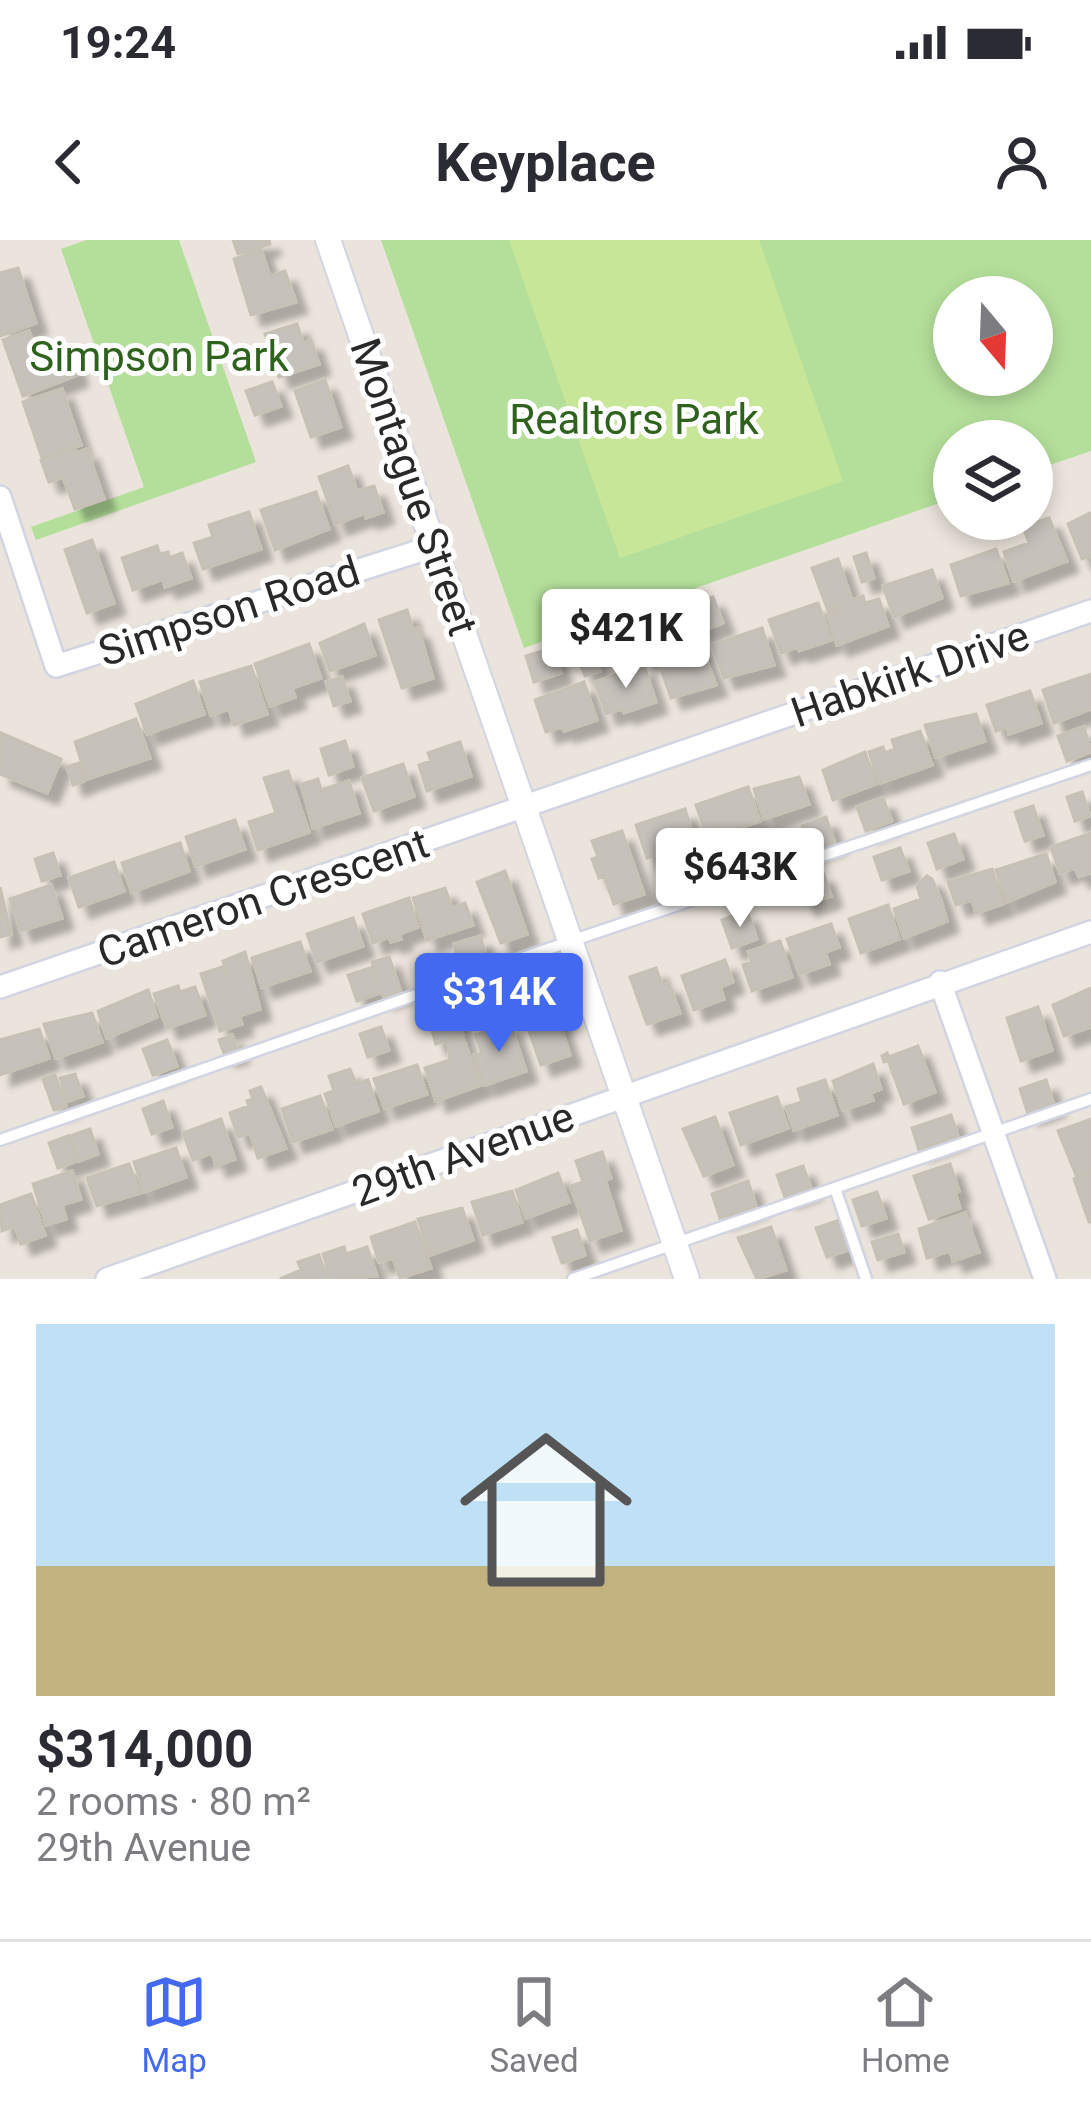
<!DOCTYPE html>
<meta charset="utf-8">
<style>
:root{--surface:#fff;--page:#f7f7f7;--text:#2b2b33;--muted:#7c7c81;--line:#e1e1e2;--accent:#4369f0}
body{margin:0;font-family:Roboto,sans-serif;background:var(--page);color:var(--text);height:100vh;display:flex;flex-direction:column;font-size:45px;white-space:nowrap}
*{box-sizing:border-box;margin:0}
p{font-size:39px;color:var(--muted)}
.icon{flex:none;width:66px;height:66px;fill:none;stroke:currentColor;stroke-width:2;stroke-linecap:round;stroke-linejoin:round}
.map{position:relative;height:1039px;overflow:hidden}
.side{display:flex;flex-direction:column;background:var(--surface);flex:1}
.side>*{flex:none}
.needle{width:78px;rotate:161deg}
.fabs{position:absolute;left:933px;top:36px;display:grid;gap:24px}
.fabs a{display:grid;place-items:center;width:120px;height:120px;border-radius:50%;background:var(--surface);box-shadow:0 6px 18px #0003;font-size:60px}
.price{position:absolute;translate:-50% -102px;padding:0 27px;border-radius:12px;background:#fff;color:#222;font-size:39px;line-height:78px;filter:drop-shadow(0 3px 6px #0008)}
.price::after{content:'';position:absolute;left:50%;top:72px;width:36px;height:27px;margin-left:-18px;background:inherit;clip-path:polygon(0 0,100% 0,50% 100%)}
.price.selected{background:var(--accent);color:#fff}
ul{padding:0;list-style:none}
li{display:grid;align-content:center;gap:24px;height:636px;padding:0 36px}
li+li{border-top:3px solid var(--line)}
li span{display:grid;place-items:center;height:372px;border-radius:0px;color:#555}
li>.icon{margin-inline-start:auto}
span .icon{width:216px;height:216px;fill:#fffc;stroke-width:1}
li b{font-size:51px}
.status{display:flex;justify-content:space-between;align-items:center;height:84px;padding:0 60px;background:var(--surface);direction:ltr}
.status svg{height:33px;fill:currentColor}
header{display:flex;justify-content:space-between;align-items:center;height:156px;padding:0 36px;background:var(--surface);font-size:54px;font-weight:700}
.dock{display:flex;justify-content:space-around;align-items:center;height:168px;border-top:3px solid var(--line);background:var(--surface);font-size:33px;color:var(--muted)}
.dock a{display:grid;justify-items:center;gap:6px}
.dock .selected{color:var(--accent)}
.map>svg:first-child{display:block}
</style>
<div class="status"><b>19:24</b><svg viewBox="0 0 49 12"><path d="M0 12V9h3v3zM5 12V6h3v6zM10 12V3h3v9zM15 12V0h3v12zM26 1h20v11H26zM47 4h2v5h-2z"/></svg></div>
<header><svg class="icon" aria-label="back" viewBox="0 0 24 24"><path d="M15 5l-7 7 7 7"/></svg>Keyplace<svg class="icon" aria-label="person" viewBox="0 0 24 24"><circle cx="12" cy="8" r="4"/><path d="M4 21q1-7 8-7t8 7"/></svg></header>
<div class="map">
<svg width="1091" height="1039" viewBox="0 0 1091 1039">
<defs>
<filter id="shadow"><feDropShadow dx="11" dy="11" stdDeviation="3" flood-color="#0004"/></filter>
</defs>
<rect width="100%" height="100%" fill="#ebe4dc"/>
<path fill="#b4df9a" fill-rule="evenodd" d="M86,0H179L256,222L36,300L31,287L144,247L61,9Z
M381,0H1091V211L1032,231V201H954V258L524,408ZM954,57H1032V135H954Z"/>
<path fill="#c7e697" d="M509,0H759L843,241L620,318Z"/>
<path fill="#c6c1bb" stroke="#c6c0b5" stroke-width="3" filter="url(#shadow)" d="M233,0H269L270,4L238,14Z
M261,10L270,36L285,31L296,62L251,75L234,19Z
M18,28L36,83L0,96V33Z
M297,84L303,103L311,100L319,124L279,137L265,94Z
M29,91L36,109L55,103L59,116L70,113L77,135L23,156L3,100Z
M325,140L341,187L311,197L295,151Z
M272,142L281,166L255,175L246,151Z
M62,149L81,205L42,218L23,162Z
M74,209L76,213L87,209L104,259L75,269L63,237L49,242L41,220Z
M348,226L357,251L374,246L383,272L366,278L365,273L336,284L319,237Z
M316,252L329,289L275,310L261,270Z
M249,272L261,309L203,329L194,303L213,297L209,285Z
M1090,273H1091V316L1082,319L1068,284Z
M1049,278L1067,321L1014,341L1004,312L1029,303L1023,287Z
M92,300L114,363L87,373L65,310Z
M157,306L160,314L168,312L169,318L182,313L191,338L165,347L163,339L133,350L122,318Z
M996,309L1008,343L961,356L951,325Z
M866,313L874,338L862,342L854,317Z
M838,319L852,360L863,356L865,363L879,359L888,386L837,405L828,378L839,374L837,364L833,365L836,374L830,376L812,328Z
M932,330L942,358L894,377L883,346Z
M694,354L697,363L713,357L723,383L700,392L687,357Z
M818,363L831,400L799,411L797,407L781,413L769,380Z
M407,370L413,390L418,388L433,438L402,448L379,380Z
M658,383L669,410L644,419L633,392Z
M364,384L375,415L330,431L320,403Z
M762,388L774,425L724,438L712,405Z
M697,395L716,445L671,458L658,421L681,413L685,410L682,400Z
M309,404L321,438L292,448L295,457L270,466L255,424Z
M591,405L600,431L585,436L575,411Z
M552,408L561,433L534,442L526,416Z
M644,425L656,462L624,473L622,469L606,474L595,442Z
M251,426L267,474L234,485L229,469L211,475L200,442Z
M1091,434V469L1054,483L1043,450Z
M342,437L350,461L334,466L326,442Z
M193,441L204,474L147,494L136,464Z
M584,442L597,480L564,491L562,487L546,492L535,460Z
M1030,451L1041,483L1009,494L1007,487L996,491L987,465Z
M976,474L985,501L936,517L925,485Z
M136,479L150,518L87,539L75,502Z
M1084,487L1091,512L1067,521L1058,496Z
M920,491L932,525L880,543L869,512L883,507L885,513L895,509L892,500Z
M1,493L61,519L47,553L0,534Z
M345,501L353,526L329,535L321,509Z
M460,502L471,536L427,551L419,525L431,521L428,513Z
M865,512L876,544L833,560L823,530Z
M79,523L84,541L73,545L67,527Z
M403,524L414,556L374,571L362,538Z
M288,531L309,592L258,610L249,582L276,573L264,538Z
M799,537L809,564L764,579L754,549Z
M318,539L321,550L349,541L359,573L313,588L302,544Z
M748,547L760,581L717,595L715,587L705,591L696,565Z
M1082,552L1090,576L1075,581L1067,557Z
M883,558L892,581L866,591L857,567Z
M1033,566L1043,595L1025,601L1015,572Z
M685,569L695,600L647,618L636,585Z
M826,577L835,603L811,611L802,586Z
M235,580L245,609L196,626L186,597Z
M622,591L644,654L614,664L604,636L599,638L592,619L598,617L592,601Z
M1091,593V633L1079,637L1075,628L1060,633L1051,607Z
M954,594L963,619L937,629L928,603Z
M180,603L189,631L132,652L122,623Z
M900,608L909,631L882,640L874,617Z
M707,611L716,636L700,641L692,616Z
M53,613L60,635L42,641L35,619Z
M1046,614L1055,642L1007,662L996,630Z
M114,622L124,651L79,667L69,638Z
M992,629L1003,664L976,673L972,660L956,665L948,642Z
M505,631L527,694L501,703L477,642Z
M823,632L831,656L805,665L796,640Z
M927,636L932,639L941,660L947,681L904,698L894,669L921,659L917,646Z
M51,645L62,678L21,691L10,659Z
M0,647L11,694L0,697Z
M445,648L452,668L465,663L473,685L427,700L413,658Z
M409,658L418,687L399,694L401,699L391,702L389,697L373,703L363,674Z
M888,665L899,699L861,713L849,679Z
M747,671L757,699L732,708L722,680Z
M353,678L363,706L317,722L307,694Z
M831,684L839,707L825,712L829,724L800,734L787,699Z
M480,696L488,722L456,731L453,721L458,719L454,704Z
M780,701L792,737L752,751L743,725L752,722L748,712Z
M300,702L310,731L262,747L252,718Z
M245,712L260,769L239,776L242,784L220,791L201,734L222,727L230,741L223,721Z
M389,717L401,752L384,758L372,722Z
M725,720L733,742L720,747L724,759L694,770L682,736Z
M373,727L382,752L357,761L348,735Z
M656,728L662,745L669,743L680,773L647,784L630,737Z
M178,746L180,752L195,747L205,775L167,788L154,754Z
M1091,748V787L1064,796L1053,765Z
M148,750L157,777L107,798L98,771Z
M453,766L463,795L436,804L427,774Z
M1038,767L1052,810L1021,821L1007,778Z
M92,773L102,802L56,818L44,784Z
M556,773L570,815L541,825L526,783Z
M510,783L526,831L485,845L474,815L482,813L475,795Z
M381,787L389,810L368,817L360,794Z
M39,789L49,818L0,835V800Z
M232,795L238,812L225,816L219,800Z
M463,798L481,845L436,861L425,828L450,820L448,803Z
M167,800L177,826L153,835L143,809Z
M918,806L935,852L904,864L888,820L884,822L882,816L887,813L889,817Z
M873,824L881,849L870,853L873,860L843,870L833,841Z
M417,825L427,854L385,868L374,839Z
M350,829L356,844L368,840L378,871L336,886L325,854L334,851L329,836Z
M75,834L83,856L68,861L60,838Z
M55,835L66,866L54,870L43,839Z
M825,840L837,875L794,890L786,867L802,862L798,849Z
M1046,840L1054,865L1028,874L1020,849Z
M261,847L286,908L258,918L250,893L238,897L230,873L249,866L247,861L253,859L250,851Z
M320,856L332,889L293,902L282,869Z
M777,857L788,888L741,905L730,873Z
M163,861L172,887L152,894L143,869Z
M951,875L958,896L919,910L912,888Z
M715,877L733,925L704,936L683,889Z
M221,879L235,919L216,926L212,913L193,920L183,893Z
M1091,879V929L1076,935L1058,891Z
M90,889L98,914L79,921L70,896Z
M68,896L77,921L58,928L49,903Z
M176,908L186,937L144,952L134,922Z
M602,912L611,938L605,940L621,990L590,1001L571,946L583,942L576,921Z
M129,924L140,953L97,966L87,938Z
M950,924L959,951L955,952L960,968L929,979L914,936Z
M803,926L811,948L785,957L777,935Z
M72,931L81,959L62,965L66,979L46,985L33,944Z
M558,933L569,962L526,978L516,950Z
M1091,933V981L1089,982L1074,939Z
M748,941L756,966L720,978L712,954Z
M512,951L522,982L483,995L472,962Z
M877,952L886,978L862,986L853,960Z
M31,954L45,995L21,1004L15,986L2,991L0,965Z
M462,968L473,1000L430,1015L418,979Z
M965,973L979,1012L953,1021L950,1011L927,1018L919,989Z
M840,980L851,1009L827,1017L816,988Z
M415,982L431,1028L400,1038L393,1018L379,1022L371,997Z
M771,987L786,1030L757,1039L738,998Z
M577,990L585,1015L562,1023L553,998Z
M898,994L904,1012L878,1020L872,1002Z
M344,1007L346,1014L367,1007L377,1036L331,1039L323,1014Z
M319,1015L327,1039H280L301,1030L298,1022Z"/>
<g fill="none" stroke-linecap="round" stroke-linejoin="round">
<g stroke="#d1d5e1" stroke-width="15">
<path id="service" d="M0,900L571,701L1091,525
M835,948L866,1039
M573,1039L1091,859"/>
</g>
<g stroke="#d1d5e1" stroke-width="26">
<path id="minor" d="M0,257L56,426L435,306
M940,742L1045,1039
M0,747L1091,371
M107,1039L1091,692"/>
</g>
<g stroke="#d1d5e1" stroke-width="28">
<path id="tertiary" d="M328,0L687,1039"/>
</g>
<use href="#service" stroke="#fff" stroke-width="10"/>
<use href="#minor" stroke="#fff" stroke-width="21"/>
<use href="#tertiary" stroke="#fff" stroke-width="24"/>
</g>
<g text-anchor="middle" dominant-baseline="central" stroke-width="10" stroke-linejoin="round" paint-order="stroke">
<g font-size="42" fill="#2e621d" stroke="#fff">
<text x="159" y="116">Simpson Park</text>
<text x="634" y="179">Realtors Park</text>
</g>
<g font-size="42" fill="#292929" stroke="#fff">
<text transform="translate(414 247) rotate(71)">Montague Street</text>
<text transform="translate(229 371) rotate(-18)">Simpson Road</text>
<text transform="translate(910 434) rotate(-19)">Habkirk Drive</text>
<text transform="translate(263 658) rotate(-19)">Cameron Crescent</text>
<text transform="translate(463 914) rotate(-20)">29th Avenue</text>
</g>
</g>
</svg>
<div class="fabs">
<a><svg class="needle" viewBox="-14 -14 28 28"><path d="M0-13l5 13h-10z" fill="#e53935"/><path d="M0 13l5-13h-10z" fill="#7c7c81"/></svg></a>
<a><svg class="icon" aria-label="layers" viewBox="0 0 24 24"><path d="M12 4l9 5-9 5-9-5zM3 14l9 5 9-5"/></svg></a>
</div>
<b class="price" style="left:626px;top:451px">$421K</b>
<b class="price" style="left:740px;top:690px">$643K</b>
<b class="price selected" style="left:499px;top:815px">$314K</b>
</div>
<section class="side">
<ul>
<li><span style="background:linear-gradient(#bfe0f5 65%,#c2b280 0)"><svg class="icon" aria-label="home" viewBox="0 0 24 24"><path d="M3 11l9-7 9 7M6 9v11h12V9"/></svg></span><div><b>$314,000</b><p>2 rooms · 80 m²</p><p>29th Avenue</p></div></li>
</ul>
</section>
<nav class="dock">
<a class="selected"><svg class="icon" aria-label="map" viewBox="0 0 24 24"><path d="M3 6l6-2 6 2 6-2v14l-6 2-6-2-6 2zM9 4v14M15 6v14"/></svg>Map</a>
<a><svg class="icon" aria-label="saved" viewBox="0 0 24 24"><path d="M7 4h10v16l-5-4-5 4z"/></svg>Saved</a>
<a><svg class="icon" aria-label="home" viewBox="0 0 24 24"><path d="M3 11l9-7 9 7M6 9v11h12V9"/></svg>Home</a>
</nav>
